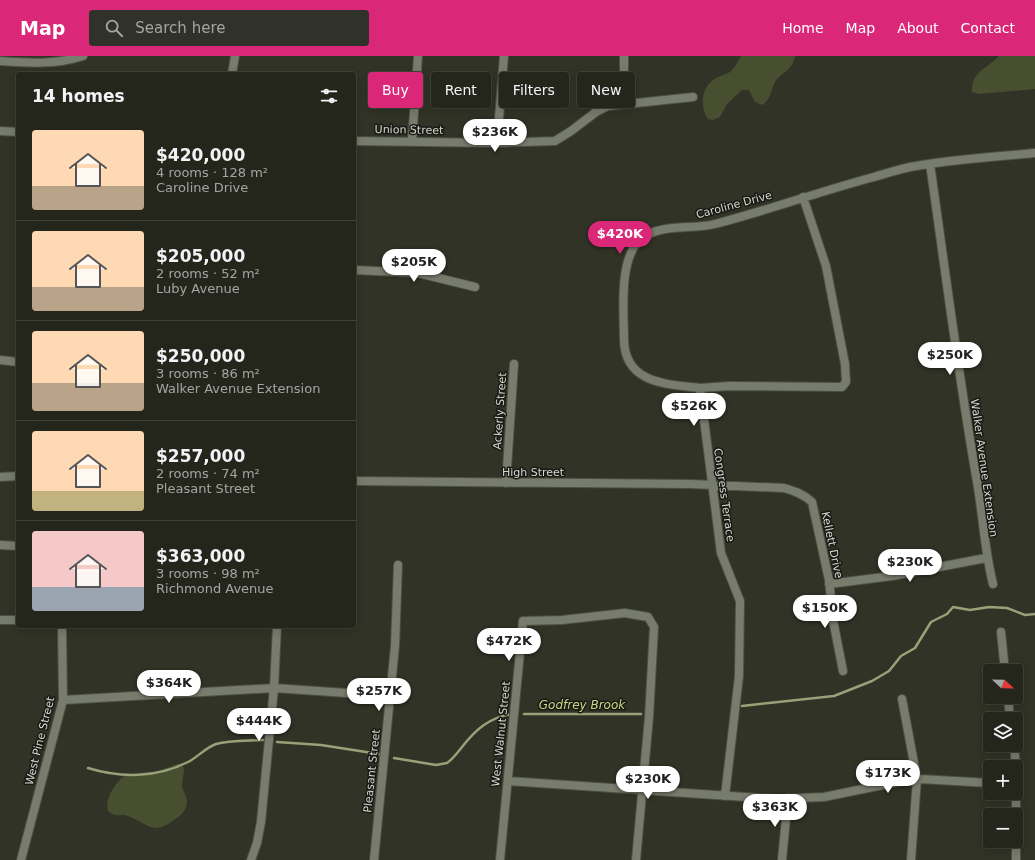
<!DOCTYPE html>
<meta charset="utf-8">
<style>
:root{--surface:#24261c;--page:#303229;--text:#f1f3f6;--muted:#a3a5a3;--line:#41433b;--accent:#db2777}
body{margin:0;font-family:"DejaVu Sans",sans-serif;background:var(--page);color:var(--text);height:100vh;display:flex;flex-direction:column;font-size:15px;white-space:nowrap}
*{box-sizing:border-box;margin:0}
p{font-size:13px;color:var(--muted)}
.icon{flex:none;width:22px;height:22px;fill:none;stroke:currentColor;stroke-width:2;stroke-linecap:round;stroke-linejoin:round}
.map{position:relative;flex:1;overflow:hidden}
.details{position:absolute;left:16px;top:16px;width:340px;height:556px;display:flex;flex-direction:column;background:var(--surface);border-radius:4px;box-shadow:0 2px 10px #0003,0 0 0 1px var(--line)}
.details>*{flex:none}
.top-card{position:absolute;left:368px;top:16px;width:380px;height:36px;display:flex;gap:8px}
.needle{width:26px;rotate:112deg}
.fabs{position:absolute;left:983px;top:608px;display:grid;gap:8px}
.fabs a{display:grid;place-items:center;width:40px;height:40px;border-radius:4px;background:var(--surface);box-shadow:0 2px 10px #0003,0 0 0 1px var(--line);font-size:20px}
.price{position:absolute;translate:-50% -34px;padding:0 9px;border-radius:14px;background:#fff;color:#222;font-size:13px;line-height:26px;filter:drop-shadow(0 1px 2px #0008)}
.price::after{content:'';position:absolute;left:50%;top:24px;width:12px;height:9px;margin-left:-6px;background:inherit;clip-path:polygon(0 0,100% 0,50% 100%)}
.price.active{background:var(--accent);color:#fff}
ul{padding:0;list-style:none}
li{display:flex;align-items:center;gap:12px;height:100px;padding:0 16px}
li+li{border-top:1px solid var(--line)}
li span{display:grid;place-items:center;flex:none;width:112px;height:80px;border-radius:4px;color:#555}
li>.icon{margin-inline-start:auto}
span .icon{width:48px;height:48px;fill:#fffc;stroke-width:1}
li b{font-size:17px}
h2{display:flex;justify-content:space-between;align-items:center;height:48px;padding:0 16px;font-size:17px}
.chip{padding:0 14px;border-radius:4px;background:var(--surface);box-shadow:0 2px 10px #0003,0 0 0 1px var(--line);font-size:14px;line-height:36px}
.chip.active{background:var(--accent);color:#fff}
header{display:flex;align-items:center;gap:24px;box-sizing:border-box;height:56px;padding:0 20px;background:var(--accent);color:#fff}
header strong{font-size:19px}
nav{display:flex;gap:22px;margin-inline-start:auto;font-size:14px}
.search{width:280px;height:36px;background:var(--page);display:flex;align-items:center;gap:10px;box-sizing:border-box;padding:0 14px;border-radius:4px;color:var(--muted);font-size:15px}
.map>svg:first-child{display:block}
</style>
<header>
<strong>Map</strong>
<div class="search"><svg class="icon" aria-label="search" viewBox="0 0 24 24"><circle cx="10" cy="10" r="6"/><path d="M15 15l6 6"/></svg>Search here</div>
<nav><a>Home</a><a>Map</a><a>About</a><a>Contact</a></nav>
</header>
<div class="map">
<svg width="1035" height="804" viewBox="0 0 1035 804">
<rect width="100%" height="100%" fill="#303325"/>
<path fill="#484e30" d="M741,0H795C792,16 781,16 775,26C771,34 771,42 763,49L755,46L749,34H742L727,48L720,61L713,64L708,63C700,52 701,32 713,24C718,20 725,19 730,16C735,12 738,5 741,0Z
M999,0H1035V33L979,38L972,36C971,15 987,13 999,0Z
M177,708H181L184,712C184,718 182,725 182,730C184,738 189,742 186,751C184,757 180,760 174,764C153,780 148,768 128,760C119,757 118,763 108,755C104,744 115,727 124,720L156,716Z"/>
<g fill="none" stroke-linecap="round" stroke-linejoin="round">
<path stroke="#98a178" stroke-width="2.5" d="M742,650L834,640L872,625L889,615L901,600L915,592L931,566L947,558L953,551L970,554L989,551L1007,552L1025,559L1035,558
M524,658H641
M277,686L321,689L379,698
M394,702L436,709L447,707C453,703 458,696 462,691C476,673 489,662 511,658
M88,712C120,722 157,722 188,706C198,701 205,692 216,688C230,684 248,685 263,684"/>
<g stroke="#4d5044" stroke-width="10">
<path id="street" d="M0,5C28,7 56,9 83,0
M232,18L235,0
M624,47V0
M0,75L18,76
M354,85L497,87L555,85L571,75L596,56L608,50L693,41
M412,85L418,0
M497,87L504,0
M930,108C945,212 958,317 976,420C983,456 984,493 993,528
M354,214L418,217L475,231
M0,304L18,306
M700,332C667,328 625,328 624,284C624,257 618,202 641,183C660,167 692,174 715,168C769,154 821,135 874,121C888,117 902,112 916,110C955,103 995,101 1035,97
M0,421L18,420
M354,425L690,428L784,432C795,435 803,438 812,446L829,524L833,564L843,615
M506,427L514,308
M0,489L18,490
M829,528L892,520L986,502
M0,564H18
M1001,576L1005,615
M1008,641L1010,663
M902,643L917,723L911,804
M63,644L274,632L390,640
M1014,689L1016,711
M1016,718V804
M508,725L776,743L824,741L902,725L920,723L990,727
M725,740L739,620L740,545L721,497L700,332L729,330L842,331L846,326L845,308L826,210L803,141
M21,804L63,644L62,570
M251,804L257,787L261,766L274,632L277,570
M374,804L395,590L398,509
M500,804L523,565L562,564L625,557L648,561L654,571L649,661L636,804
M782,804L788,742"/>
</g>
<use href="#street" stroke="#787c6c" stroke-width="8"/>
</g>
<g text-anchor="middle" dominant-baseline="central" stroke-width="3" stroke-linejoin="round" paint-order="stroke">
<g font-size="11" fill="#d6d8cf" stroke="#191a14">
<text transform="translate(409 74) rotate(1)">Union Street</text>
<text transform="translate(734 149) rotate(-15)">Caroline Drive</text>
<text transform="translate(500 355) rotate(-86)">Ackerly Street</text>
<text transform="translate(984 412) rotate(82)">Walker Avenue Extension</text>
<text x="533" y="416">High Street</text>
<text transform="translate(724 439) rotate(82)">Congress Terrace</text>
<text transform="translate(832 489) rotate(78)">Kellett Drive</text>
<text transform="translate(501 678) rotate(-84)">West Walnut Street</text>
<text transform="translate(40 685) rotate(-76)">West Pine Street</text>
<text transform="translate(372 715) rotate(-84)">Pleasant Street</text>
</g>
<g font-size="12" font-style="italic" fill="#c8d786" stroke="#191a14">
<text x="582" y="649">Godfrey Brook</text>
</g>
</g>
</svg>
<div class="fabs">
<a><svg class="needle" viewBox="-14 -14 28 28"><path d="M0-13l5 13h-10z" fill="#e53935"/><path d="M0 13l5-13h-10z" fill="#a3a5a3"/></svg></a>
<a><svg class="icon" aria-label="layers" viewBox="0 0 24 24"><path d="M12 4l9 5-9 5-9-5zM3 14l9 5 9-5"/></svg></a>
<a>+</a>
<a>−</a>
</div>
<b class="price" style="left:495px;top:97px">$236K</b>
<b class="price active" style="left:620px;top:199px">$420K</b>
<b class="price" style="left:414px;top:227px">$205K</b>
<b class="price" style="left:950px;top:320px">$250K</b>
<b class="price" style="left:694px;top:371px">$526K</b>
<b class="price" style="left:910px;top:527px">$230K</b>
<b class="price" style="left:825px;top:573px">$150K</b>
<b class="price" style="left:509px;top:606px">$472K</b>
<b class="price" style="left:169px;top:648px">$364K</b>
<b class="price" style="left:379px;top:656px">$257K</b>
<b class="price" style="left:259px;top:686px">$444K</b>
<b class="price" style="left:888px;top:738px">$173K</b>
<b class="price" style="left:648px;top:744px">$230K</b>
<b class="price" style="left:775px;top:772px">$363K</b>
<div class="top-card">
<a class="chip active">Buy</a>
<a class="chip">Rent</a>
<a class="chip">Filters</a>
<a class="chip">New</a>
</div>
<section class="details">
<h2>14 homes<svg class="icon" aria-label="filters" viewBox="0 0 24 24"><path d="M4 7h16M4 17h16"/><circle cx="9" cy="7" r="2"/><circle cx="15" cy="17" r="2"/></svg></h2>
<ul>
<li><span style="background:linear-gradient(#ffd9b3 70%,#b9a48a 0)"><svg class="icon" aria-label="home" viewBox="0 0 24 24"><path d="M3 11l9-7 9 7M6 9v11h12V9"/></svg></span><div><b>$420,000</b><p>4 rooms · 128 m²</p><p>Caroline Drive</p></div></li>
<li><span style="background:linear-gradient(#ffd9b3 70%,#b9a48a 0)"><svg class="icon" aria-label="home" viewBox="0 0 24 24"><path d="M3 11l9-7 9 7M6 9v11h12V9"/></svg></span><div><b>$205,000</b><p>2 rooms · 52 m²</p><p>Luby Avenue</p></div></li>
<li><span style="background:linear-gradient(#ffd9b3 65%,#b9a48a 0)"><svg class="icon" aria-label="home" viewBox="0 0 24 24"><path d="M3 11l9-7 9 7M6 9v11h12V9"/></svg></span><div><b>$250,000</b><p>3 rooms · 86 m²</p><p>Walker Avenue Extension</p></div></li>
<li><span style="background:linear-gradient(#ffd9b3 75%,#c2b280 0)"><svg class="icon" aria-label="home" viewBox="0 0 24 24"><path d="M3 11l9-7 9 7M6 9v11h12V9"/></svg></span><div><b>$257,000</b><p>2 rooms · 74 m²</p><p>Pleasant Street</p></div></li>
<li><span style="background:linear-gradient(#f6c9c9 70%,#9aa5b1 0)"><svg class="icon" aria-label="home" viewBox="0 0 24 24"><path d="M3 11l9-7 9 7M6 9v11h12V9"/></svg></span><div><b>$363,000</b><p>3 rooms · 98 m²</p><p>Richmond Avenue</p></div></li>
</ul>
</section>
</div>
